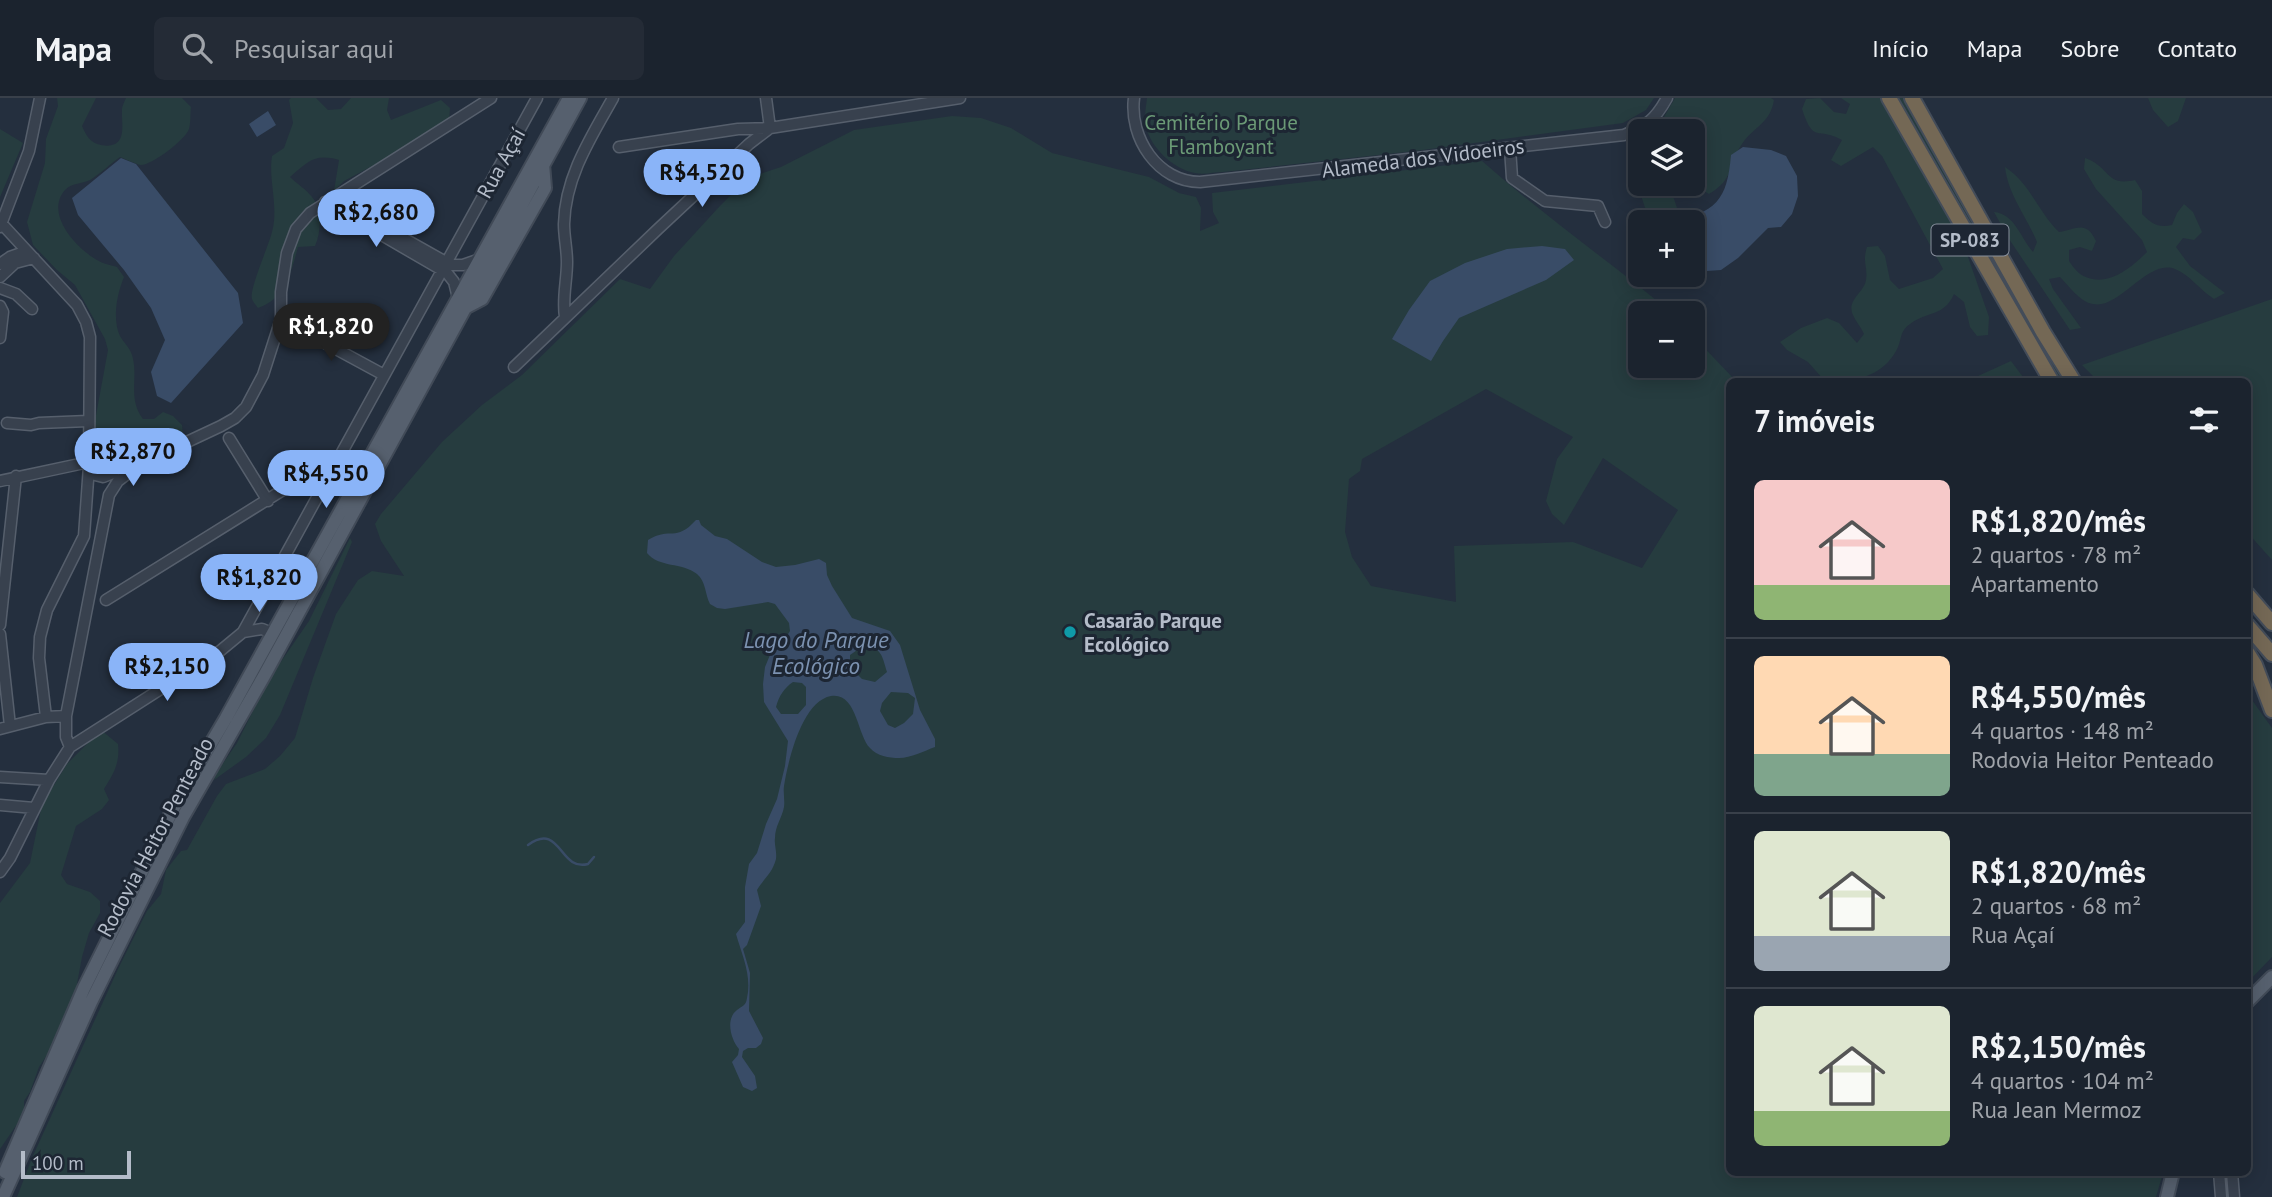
<!DOCTYPE html>
<html lang="pt">
<meta charset="utf-8">
<style>
:root{--surface:#1b232e;--page:#242b36;--text:#f1f3f6;--muted:#a0a4aa;--line:#39404a;--accent:#8ab4f8}
body{margin:0;font-family:"PT Sans",sans-serif;background:var(--page);color:var(--text);height:100vh;display:flex;flex-direction:column;font-size:26px;white-space:nowrap}
*{box-sizing:border-box;margin:0}
p{font-size:23px;color:var(--muted)}
.icon{flex:none;width:38px;height:38px;fill:none;stroke:currentColor;stroke-width:2;stroke-linecap:round;stroke-linejoin:round}
.map{position:relative;flex:1;overflow:hidden}
.sheet{position:absolute;left:1726px;top:280px;width:525px;height:798px;display:flex;flex-direction:column;background:var(--surface);border-radius:10px;box-shadow:0 4px 18px #0003,0 0 0 2px var(--line)}
.sheet>*{flex:none}
.tools{position:absolute;left:1628px;top:21px;display:grid;gap:14px}
.tools a{display:grid;place-items:center;width:77px;height:77px;border-radius:10px;background:var(--surface);box-shadow:0 4px 18px #0003,0 0 0 2px var(--line);font-size:35px}
.scale{position:absolute;left:21px;bottom:18px;width:110px;box-sizing:border-box;padding-left:7px;border:4px solid #b4bcc9;border-top:0;font-size:19px;line-height:24px;white-space:nowrap;color:#b4bcc9;-webkit-text-stroke:5px #1d2633;paint-order:stroke}
.price{position:absolute;translate:-50% -60px;padding:0 16px;border-radius:24px;background:var(--accent);color:#111;font-size:23px;line-height:46px;filter:drop-shadow(0 2px 4px #0008)}
.price::after{content:'';position:absolute;left:50%;top:42px;width:21px;height:16px;margin-left:-10px;background:inherit;clip-path:polygon(0 0,100% 0,50% 100%)}
.price.on{background:#222;color:#fff}
ul{padding:0;list-style:none}
li{display:flex;align-items:center;gap:21px;height:175px;padding:0 28px}
li+li{border-top:2px solid var(--line)}
li span{display:grid;place-items:center;flex:none;width:196px;height:140px;border-radius:10px;color:#555}
li>.icon{margin-inline-start:auto}
span .icon{width:84px;height:84px;fill:#fffc;stroke-width:1}
li b{font-size:30px}
h2{display:flex;justify-content:space-between;align-items:center;height:84px;padding:0 28px;font-size:30px}
header{display:flex;align-items:center;gap:42px;box-sizing:border-box;height:98px;padding:0 35px;background:var(--surface);border-bottom:2px solid var(--line)}
header strong{font-size:33px}
nav{display:flex;gap:38px;margin-inline-start:auto;font-size:24px}
.search{width:490px;height:63px;background:var(--page);display:flex;align-items:center;gap:18px;box-sizing:border-box;padding:0 24px;border-radius:10px;color:var(--muted);font-size:26px}
.map>svg:first-child{display:block}
</style>
<header>
<strong>Mapa</strong>
<div class="search"><svg class="icon" aria-label="search" viewBox="0 0 24 24"><circle cx="10" cy="10" r="6"/><path d="M15 15l6 6"/></svg>Pesquisar aqui</div>
<nav><a>Início</a><a>Mapa</a><a>Sobre</a><a>Contato</a></nav>
</header>
<div class="map">
<svg width="2272" height="1099" viewBox="0 0 2272 1099">
<rect width="100%" height="100%" fill="#242f3e"/>
<path fill="#263c3f" fill-rule="evenodd" d="M57,0H96L82,28C86,37 90,45 101,47C129,52 121,26 122,11C122,9 125,2 126,0H182L191,9C190,16 191,24 189,31C185,42 152,67 141,67C135,66 126,61 120,59C110,66 100,76 90,82C82,86 71,85 65,92C44,116 77,151 97,162C103,166 111,167 117,169L124,179C117,196 112,221 120,238C124,245 130,250 132,257C139,279 127,300 143,321H154L163,314L173,318L182,327L183,338C172,348 137,371 123,366C114,364 106,355 100,349L99,338L94,328L108,252L105,241L75,187L57,172L33,147L27,124L45,65L46,41L58,8Z
M291,0H316L328,12L341,11L351,0H389L387,12L391,22L441,2L450,10L449,24L410,48L344,83L334,93L339,62C314,55 308,64 290,79C297,86 306,91 312,99C323,112 321,134 315,148L298,149C291,175 285,201 258,210C256,207 253,204 252,201C249,191 269,147 272,134C279,109 268,81 272,58L284,50L293,25L289,2Z
M1147,0H1654L1646,12L1623,25L1415,53L1223,74C1215,74 1204,77 1195,75C1173,71 1150,49 1146,28C1144,18 1146,9 1147,0Z
M1675,0H1771L1774,2C1770,26 1754,28 1742,46C1728,66 1735,81 1709,96L1699,90L1692,61V33H1649L1664,19Z
M1820,0L1834,14L1846,16L1850,6L1841,0H1887L1968,159L1989,219L1988,237L1977,238L1970,229L1964,204L1954,196C1944,219 1927,213 1910,226C1900,233 1902,239 1898,249C1885,278 1852,287 1823,281L1808,264L1787,252L1780,244L1801,230L1827,220L1839,225L1857,245L1864,236C1861,229 1856,224 1853,217C1846,202 1864,195 1866,182C1868,168 1862,165 1867,149L1878,148L1885,158L1890,182L1899,191L1933,180L1943,171L1882,58L1873,49L1841,68L1831,62L1842,42C1817,28 1814,47 1802,11L1806,1Z
M1894,0H1906L2068,283H2056Z
M2148,0H2186L2178,23L2168,29L2153,12Z
M952,18L981,20L1011,30L1052,55L1149,79L1179,95L1196,99L1201,110L1200,133L1219,125L1213,114L1212,95L1482,63C1543,117 1610,164 1672,215H1640V268H1692V237L1736,283L1729,284V1074L2163,1075L2156,1099H17L32,1060L118,871L147,813L161,796L166,772L181,753L187,752L217,698L226,686L265,671L280,658L295,640L313,580L336,516L358,482L372,473L404,478L381,443L375,426L381,416L442,344L482,307L522,277L620,181L650,191L674,158L719,109L737,91L757,77L781,69L854,32ZM1486,291L1573,339L1557,361L1546,403L1552,416L1564,427L1603,360L1678,412L1642,470L1573,444L1454,448L1456,504L1371,488L1352,459L1345,434L1349,381L1360,373L1362,361Z
M0,31L23,45L0,99Z
M1640,43V86H1669L1677,110L1672,124C1666,124 1656,126 1651,122C1645,117 1632,64 1631,54Z
M2085,60C2111,69 2105,89 2135,82L2142,93V116C2152,126 2158,130 2172,127L2177,115L2184,106L2193,114L2202,134L2194,142L2183,140L2176,149L2190,168L2225,195L2214,201C2201,193 2189,176 2175,171C2148,160 2119,212 2093,206C2080,204 2069,188 2060,179L2049,181L2053,191L2081,230L2070,232L2009,141L1994,114C2015,116 2020,139 2033,154L2037,144C2027,119 2008,97 2005,69C2030,85 2038,114 2059,134C2077,131 2086,122 2096,143L2092,153L2080,149L2069,152V163C2073,169 2079,177 2086,179C2109,189 2132,169 2147,154L2142,142L2096,91L2084,71Z
M2272,201V462L2247,434V284L2098,283L2082,267Z
M2011,263L2026,283H1967Z
M350,440L352,444L280,617L266,640L246,659L214,682L217,674L237,645L269,581L309,523Z
M2247,595L2272,630V859L2247,885Z
M101,632L118,646C120,665 114,675 104,691L109,702L102,711L76,728L61,777L67,786L90,794L100,803V815L89,835L82,859L69,929L57,942L39,969L30,994L24,1003V1016L0,1051V805L30,765L41,711L46,700L67,666Z"/>
<path fill="#394c67" fill-rule="evenodd" d="M268,13L276,27L257,39L249,26Z
M1743,49L1771,52L1786,58L1797,78L1798,98L1792,116L1781,129L1768,130L1738,160L1721,172L1692,174V124H1671C1716,114 1727,103 1731,57Z
M121,60L136,66L238,195L243,225L171,305L157,298L151,274L165,242L151,210L124,172L78,117L72,100Z
M1542,148L1565,151L1574,162L1546,182L1459,220L1443,243L1431,263L1392,241L1409,212L1430,183L1465,165L1507,151Z
M696,422H699L701,427L715,438L727,441L762,464L776,469L795,467L819,461L826,465L827,477L832,488L852,520L890,533L900,547L920,612L935,641V649C924,653 911,660 899,660C889,660 877,658 870,650C857,637 857,594 831,598C802,603 788,663 784,688C783,695 785,702 784,709C782,720 775,728 775,740C774,747 777,753 776,761C772,776 764,780 757,792L761,808L747,847L743,851L750,875L749,913L763,940L761,946L756,950H748L743,953L742,959L755,978L757,990L752,993L743,989L732,964L738,957L739,951C731,942 725,921 737,912C742,908 746,908 747,900C752,878 742,857 736,836L745,824V789L749,766L757,755L766,726L777,701L785,668L788,643L764,604L763,586L765,569L770,557L780,549L790,533L789,525L775,506L768,504L725,511L717,510L710,506C705,497 706,483 697,476C682,464 659,470 647,455L648,442C671,428 675,445 696,422ZM863,548C882,549 882,558 887,574L875,584L862,581L850,569V557ZM793,584L802,585L806,589V607L798,616H781L776,609C779,598 784,590 793,584ZM891,594L908,595L915,600L913,616L904,625L895,630L888,627L880,613L882,605Z"/>
<g fill="none" stroke-linecap="round" stroke-linejoin="round">
<path stroke="#394c67" stroke-width="2.5" d="M528,747C561,723 559,774 588,766L594,759"/>
<g stroke="#565f6c" stroke-width="13">
<path id="minor" d="M1134,0C1129,40 1158,84 1200,84L1624,37C1647,27 1655,22 1667,0
M619,49L738,31L770,30L960,0
M1510,50L1512,80L1545,103L1598,108L1605,124
M332,100L451,167H463L480,161
M325,104L447,175L454,184L458,200
M1,125L77,207L86,224L90,239L89,368L84,438L47,512L40,539L39,560L46,619
M0,129L29,53L40,0
M0,166L10,159L27,153
M0,179L15,165L34,160
M0,190L16,196L32,211
M0,208L3,214L0,240
M565,219C562,200 567,183 567,164C567,151 564,139 564,126C565,79 591,39 613,0
M301,232L384,277
M514,269L658,131L749,46L770,30L766,0
M7,325L31,327L39,325L88,323
M229,340L268,403
M89,364L97,354L106,353C116,357 119,366 113,375L103,379L95,377L89,368
M0,383L89,364
M106,502L299,382L306,381L321,389
M0,527L16,378
M243,534L262,531L272,535
M0,536L10,628
M0,631L46,619L66,618
M70,649L66,639V618L109,397L118,383L140,366L221,328L235,320L246,309L263,277L281,221V194L287,155L296,131L310,115L491,0
M0,679L49,682
M0,707L34,710
M0,774L10,760L49,682L70,649L220,553L243,534L537,0
M2219,1074L2221,1099
M2232,1074L2234,1099"/>
</g>
<g stroke="#414a57" stroke-width="16">
<path id="major" d="M463,211L482,201L545,90L543,66
M2247,904L2272,879
M5,1074L84,890L176,705L226,620L569,0
M3,1099L91,904L183,719L264,578L580,0
M2167,1099L2173,1074"/>
</g>
<g stroke="#434c59" stroke-width="18">
<path id="highway" d="M1889,0L2052,284
M1912,0L2043,234L2074,284
M2247,496L2272,525
M2247,527L2272,556
M2247,554L2255,567L2272,612"/>
</g>
<use href="#minor" stroke="#38414e" stroke-width="10"/>
<use href="#major" stroke="#56606e" stroke-width="12"/>
<use href="#highway" stroke="#746855" stroke-width="14"/>
</g>
<circle fill="#0f9aa8" stroke="#1d2633" stroke-width="2.5" cx="1070" cy="534" r="7"/>
<g text-anchor="middle" dominant-baseline="central" stroke-width="6" stroke-linejoin="round" paint-order="stroke">
<rect fill="#1d2633" stroke="#878f9c" stroke-width="2" x="1931.5" y="126.5" width="77" height="31" rx="5"/>
<g font-size="19" font-weight="bold" fill="#b4bcc9">
<text x="1970" y="142">SP-083</text>
</g>
<g font-size="21" fill="#6b9a76" stroke="#1d2633">
<text x="1221" y="24">Cemitério Parque<tspan x="1221" dy="24">Flamboyant</tspan></text>
</g>
<g font-size="21" fill="#b4bcc9" stroke="#1d2633">
<text transform="translate(1423 60) rotate(-7)">Alameda dos Vidoeiros</text>
<text transform="translate(501 65) rotate(-61)">Rua Açaí</text>
<text transform="translate(155 739) rotate(-62)">Rodovia Heitor Penteado</text>
</g>
<g font-size="21" font-weight="bold" fill="#b4bcc9" stroke="#1d2633" text-anchor="start">
<text x="1084" y="522">Casarão Parque<tspan x="1084" dy="24">Ecológico</tspan></text>
</g>
<g font-size="23" font-style="italic" fill="#7c92b1" stroke="#1d2633">
<text x="816" y="541">Lago do Parque<tspan x="816" dy="26">Ecológico</tspan></text>
</g>
</g>
</svg>
<div class="tools">
<a><svg class="icon" aria-label="layers" viewBox="0 0 24 24"><path d="M12 4l9 5-9 5-9-5zM3 14l9 5 9-5"/></svg></a>
<a>+</a>
<a>−</a>
</div>
<div class="scale">100 m</div>
<b class="price" style="left:702px;top:111px">R$4,520</b>
<b class="price" style="left:376px;top:151px">R$2,680</b>
<b class="price on" style="left:331px;top:265px">R$1,820</b>
<b class="price" style="left:133px;top:390px">R$2,870</b>
<b class="price" style="left:326px;top:412px">R$4,550</b>
<b class="price" style="left:259px;top:516px">R$1,820</b>
<b class="price" style="left:167px;top:605px">R$2,150</b>
<section class="sheet">
<h2>7 imóveis<svg class="icon" aria-label="filters" viewBox="0 0 24 24"><path d="M4 7h16M4 17h16"/><circle cx="9" cy="7" r="2"/><circle cx="15" cy="17" r="2"/></svg></h2>
<ul>
<li><span style="background:linear-gradient(#f6c9c9 75%,#8fb573 0)"><svg class="icon" aria-label="home" viewBox="0 0 24 24"><path d="M3 11l9-7 9 7M6 9v11h12V9"/></svg></span><div><b>R$1,820/mês</b><p>2 quartos · 78 m²</p><p>Apartamento</p></div></li>
<li><span style="background:linear-gradient(#ffd9b3 70%,#7fa58c 0)"><svg class="icon" aria-label="home" viewBox="0 0 24 24"><path d="M3 11l9-7 9 7M6 9v11h12V9"/></svg></span><div><b>R$4,550/mês</b><p>4 quartos · 148 m²</p><p>Rodovia Heitor Penteado</p></div></li>
<li><span style="background:linear-gradient(#dfe7d0 75%,#9aa5b1 0)"><svg class="icon" aria-label="home" viewBox="0 0 24 24"><path d="M3 11l9-7 9 7M6 9v11h12V9"/></svg></span><div><b>R$1,820/mês</b><p>2 quartos · 68 m²</p><p>Rua Açaí</p></div></li>
<li><span style="background:linear-gradient(#dfe7d0 75%,#8fb573 0)"><svg class="icon" aria-label="home" viewBox="0 0 24 24"><path d="M3 11l9-7 9 7M6 9v11h12V9"/></svg></span><div><b>R$2,150/mês</b><p>4 quartos · 104 m²</p><p>Rua Jean Mermoz</p></div></li>
</ul>
</section>
</div>
